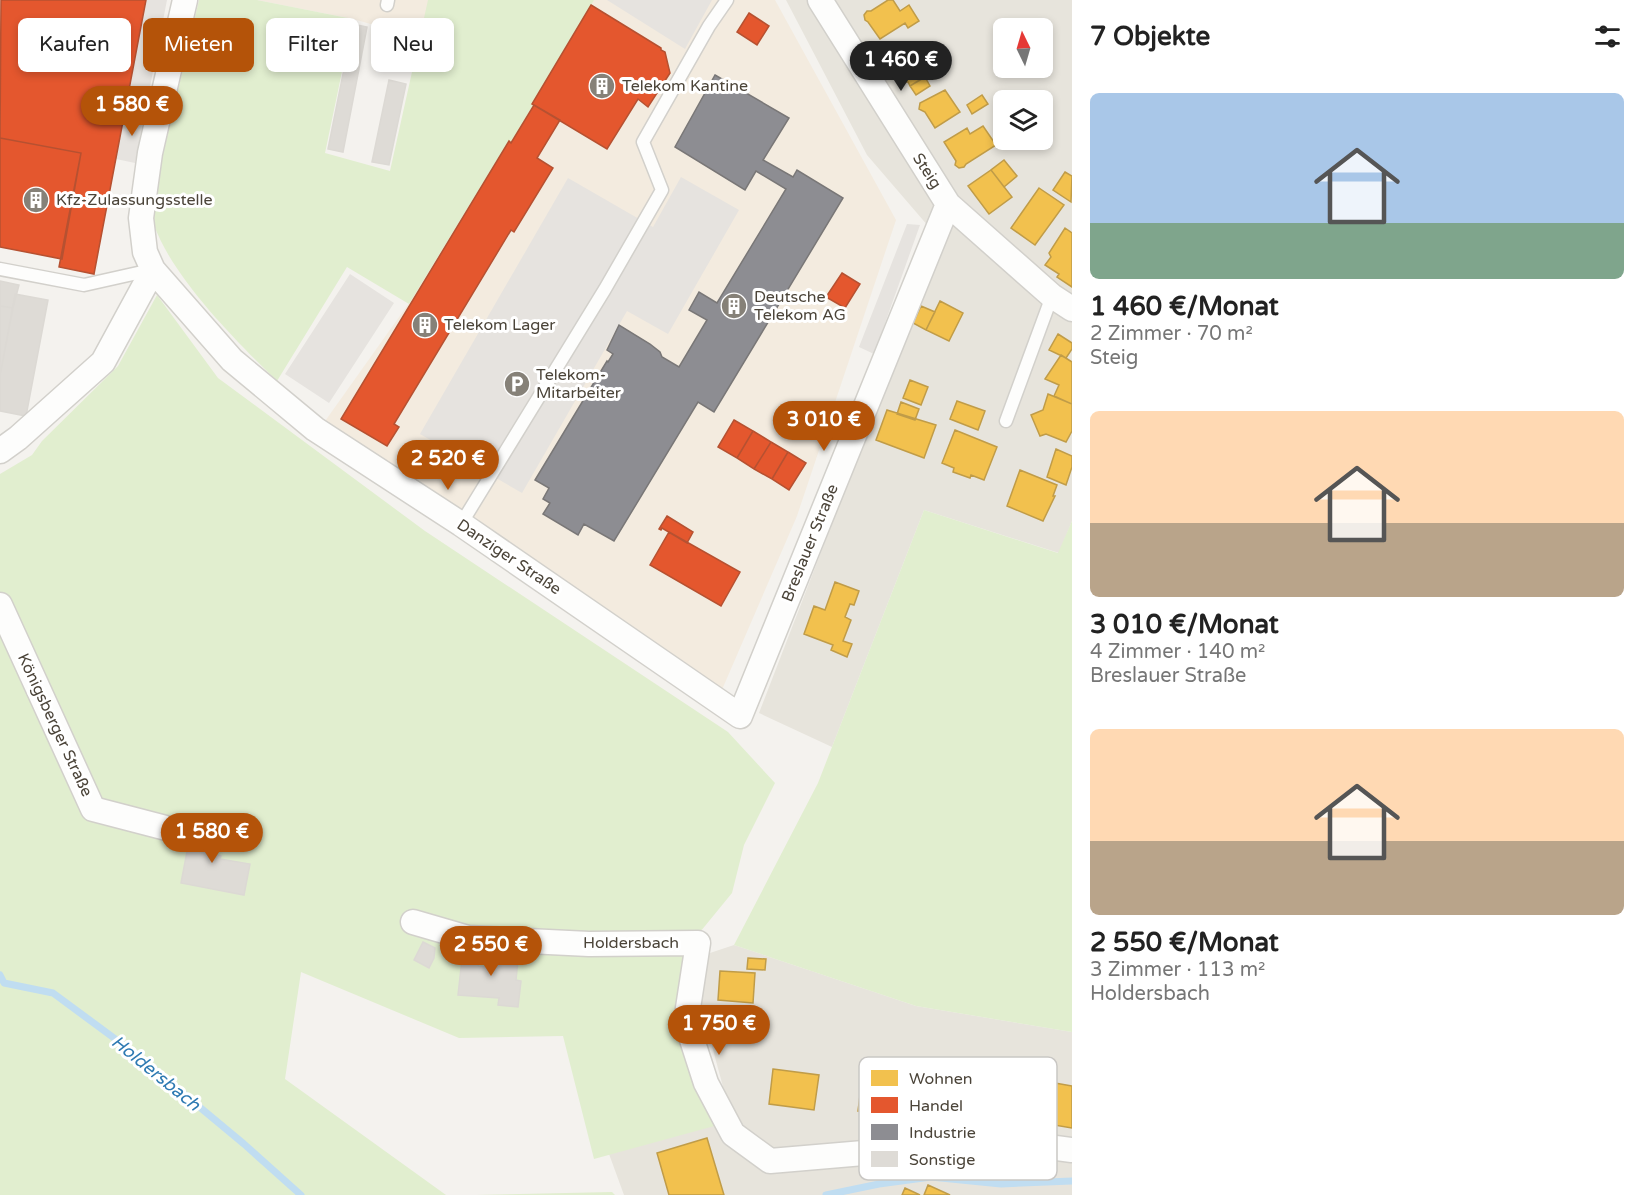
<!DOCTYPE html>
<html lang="de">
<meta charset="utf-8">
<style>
:root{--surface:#fff;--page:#f2f2f2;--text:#222;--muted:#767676;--accent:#b45309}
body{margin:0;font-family:"Varela Round",sans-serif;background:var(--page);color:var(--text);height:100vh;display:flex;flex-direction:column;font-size:22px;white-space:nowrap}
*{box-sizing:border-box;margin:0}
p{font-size:20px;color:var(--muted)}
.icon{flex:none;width:33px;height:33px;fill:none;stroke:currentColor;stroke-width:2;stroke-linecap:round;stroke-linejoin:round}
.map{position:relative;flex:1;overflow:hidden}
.sheet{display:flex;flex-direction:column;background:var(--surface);width:570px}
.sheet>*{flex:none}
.hud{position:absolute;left:18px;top:18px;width:570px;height:54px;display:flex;gap:12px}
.needle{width:39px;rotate:355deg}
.buttons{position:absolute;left:993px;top:18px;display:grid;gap:12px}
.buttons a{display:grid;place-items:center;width:60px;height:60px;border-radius:9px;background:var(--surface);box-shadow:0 3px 9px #0003;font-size:30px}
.price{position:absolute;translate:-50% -51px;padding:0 14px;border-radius:21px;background:var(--accent);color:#fff;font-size:20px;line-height:39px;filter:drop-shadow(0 2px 3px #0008)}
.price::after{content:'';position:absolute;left:50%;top:36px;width:18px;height:14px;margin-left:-9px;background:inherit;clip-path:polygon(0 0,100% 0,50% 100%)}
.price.selected{background:#222;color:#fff}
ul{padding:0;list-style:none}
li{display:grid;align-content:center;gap:12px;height:318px;padding:0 18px}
li span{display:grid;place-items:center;height:186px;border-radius:9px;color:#555}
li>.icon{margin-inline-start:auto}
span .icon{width:108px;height:108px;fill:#fffc;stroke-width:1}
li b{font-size:26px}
h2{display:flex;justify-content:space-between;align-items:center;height:72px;padding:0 18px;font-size:26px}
.chip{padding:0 21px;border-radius:9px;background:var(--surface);box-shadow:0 3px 9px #0003;font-size:21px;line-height:54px}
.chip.selected{background:var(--accent);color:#fff}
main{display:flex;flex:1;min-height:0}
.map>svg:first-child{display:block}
</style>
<main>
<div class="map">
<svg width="1072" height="1195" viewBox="0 0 1072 1195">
<rect width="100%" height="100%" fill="#f4f2ee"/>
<path fill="#e7e4dc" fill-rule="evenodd" d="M786,0H1072V521L1059,553L924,510L832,747L759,713L941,241L867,155ZM1004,28H1042V68H1004ZM1004,100H1042V140H1004Z
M734,945L916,1006L1072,1032V1195H624L609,1154L732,1120L699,998L707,954Z"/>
<path fill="#f3ebdf" d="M257,0H775L896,220L797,516L721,692L323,424L409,303L509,141L420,38L353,19Z"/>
<path fill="#e1eecf" d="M199,0H257L353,19L325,153L390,171L428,0H594L511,143L508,142L409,304L347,267L277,381C236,341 173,278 154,225C152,217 153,205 153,197Z
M157,295L218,378L425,531L728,732L775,783L744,845L732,893L696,937L681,1024L718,1125L594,1159L563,1036L459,1038L301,972L285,1079L446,1195H0V474L32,455L42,441L118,366Z
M924,510L1058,553L1072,521V1032L916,1006L734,945L818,783Z
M612,1192L615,1195H476Z"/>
<path fill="#e6e3df" d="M146,0H167L135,163L116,159Z
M607,0H712L685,49Z
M681,177L739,210L668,334L627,311L522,493L420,434L568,178L653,227Z
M907,224L920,225L874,354L859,347Z
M350,274L394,303L329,403L285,374Z"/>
<path fill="#f2c14e" stroke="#c09c48" stroke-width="1.5" d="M888,0H893L900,11L909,5L919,21L908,28L905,23L880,39L868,22L865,20L864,15L867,11H871Z
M923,45L928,54L935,50L944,65L910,86L908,82H903L900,77L902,74L895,63Z
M925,77L930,86L916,95L910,86Z
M945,90L960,112L935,128L925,112L919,109L920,103Z
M982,95L988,104L972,114L967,105Z
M983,126L996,145L966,164L964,167L959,168L955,165L956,161L944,142L967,128L970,134Z
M1004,160L1017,176L1004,187L991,170Z
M991,170L1012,197L989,214L968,186Z
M1065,172L1072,176L1071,202L1053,190Z
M1039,188L1064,205L1035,245L1011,228Z
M1065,228L1072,233V287L1057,277L1059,274L1045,265L1051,257L1049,253Z
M940,301L963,313L949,341L926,330Z
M921,306L935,312L926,330L913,323Z
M1058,334L1072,343V349L1066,358L1049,350Z
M1061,355L1072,362V404L1054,396L1059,385L1045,379Z
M910,380L928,387L921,405L903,398Z
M1048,394L1072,404V431L1066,442L1046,434L1040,436L1031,415L1043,410Z
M957,401L985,411L978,430L950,419Z
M901,402L919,409L915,420L897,414Z
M887,410L936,425L924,458L876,440Z
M955,430L997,447L984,480L971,475L970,478L953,472L954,468L942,463Z
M1056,449L1072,456V467L1066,485L1047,477Z
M1020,470L1057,485L1053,496H1055L1043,521L1007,506Z
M835,582L859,591L854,605L850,604L845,617L851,620L843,641L852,644L847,657L831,650L833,645L804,634L814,606L825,610Z
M748,958L766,959L765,970L747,969Z
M720,971L755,973L753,1003L718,1000Z
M773,1069L819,1075L814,1110L769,1104Z
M862,1079L917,1086L913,1117L858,1111Z
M1055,1083L1072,1086V1128L1048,1124Z
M707,1138L724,1195H669L657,1153Z
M928,1185L950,1195H924Z
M905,1188L920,1195H902Z"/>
<path fill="#e4572e" stroke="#b65131" stroke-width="1.5" d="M1,0H146L94,274L59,267L81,153L0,138Z
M591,5L661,48V50L665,52L670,73L648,107L638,99L607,149L532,104Z
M749,13L769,26L757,45L737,32Z
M534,105L560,120L537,158L553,168L514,232L511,230L394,424L399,427L387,446L341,419L509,141L511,143Z
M0,138L81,153L62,259L0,247Z
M842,273L860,284L845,308L826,297Z
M734,420L753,431L737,458L718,447Z
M753,431L771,442L754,469L737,458Z
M771,442L788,452L772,479L754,469Z
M788,452L806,463L789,490L772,479Z
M667,516L693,532L687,543L662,528L661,530L659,529Z
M669,532L740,572L721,606L650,565Z"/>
<path fill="#8d8d92" stroke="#797777" stroke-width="1.5" d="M715,75L789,118L763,160L793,177L797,170L843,198L714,412L698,402L614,541L584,524L578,535L543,514L550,503L543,499L549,488L535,480L607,361L608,362L613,354L607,350L619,325L650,344L660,352L662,357L679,367L707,320L689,310L699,292L717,303L786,189L756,171L745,190L675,147Z"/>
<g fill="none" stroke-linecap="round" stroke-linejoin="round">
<path stroke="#c0ddf1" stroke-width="7" d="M0,975L4,983L53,993L137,1055L244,1144L301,1195
M826,1195L879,1184L931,1177L1001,1184L1072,1181"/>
</g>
<path fill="#dedbd6" stroke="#dcd9d4" stroke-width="1.5" d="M353,24L367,27L343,152L328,149Z
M389,80L406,84L389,165L372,162Z
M0,281L19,285L13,308L0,306Z
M15,294L48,300L26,416L0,411V376Z
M0,306L13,308L0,376Z
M193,820L215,824L209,857L216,858L217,855L221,856L220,859L250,864L244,895L181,883Z
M423,942L435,948L434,958L429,968L414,960Z
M497,947L519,950L516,980L521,981L518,1007L498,1005L499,998L458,995L463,950L480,952L478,966L495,968Z"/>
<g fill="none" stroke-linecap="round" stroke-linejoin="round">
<g stroke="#d2d0cb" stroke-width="15">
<path id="lane" d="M387,5L388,0
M0,269L84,285L151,270
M1006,421L1052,296
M461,524L605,289L662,190L643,142L709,26L727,0"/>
</g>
<g stroke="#d2d0cb" stroke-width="27">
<path id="street" d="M185,0L150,153L141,218L145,252L153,270L232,360L315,429L461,524L740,716L948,204
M820,0L948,204L1052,296L1072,309
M0,451L18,438L103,362L153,270
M0,605L93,809L166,828
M413,922L468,938L589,944L698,943L686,1021L706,1083L733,1134L770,1161L1004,1141L1072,1150"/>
</g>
<use href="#lane" stroke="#fdfdfc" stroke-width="12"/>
<use href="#street" stroke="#fdfdfc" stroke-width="24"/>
</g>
<defs>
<g id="building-disc" transform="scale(1.35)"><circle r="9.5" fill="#868178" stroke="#fff"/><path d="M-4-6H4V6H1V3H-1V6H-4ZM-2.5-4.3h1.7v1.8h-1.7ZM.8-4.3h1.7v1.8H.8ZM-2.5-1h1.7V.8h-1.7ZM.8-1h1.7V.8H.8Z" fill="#fff"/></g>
<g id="parking-disc" transform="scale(1.35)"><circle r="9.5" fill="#868178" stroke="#fff"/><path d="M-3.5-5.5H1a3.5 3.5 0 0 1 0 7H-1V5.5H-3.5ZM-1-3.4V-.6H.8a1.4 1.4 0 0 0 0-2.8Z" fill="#fff"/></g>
</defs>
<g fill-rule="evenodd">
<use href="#building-disc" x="602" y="86"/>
<use href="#building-disc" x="36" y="200"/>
<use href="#building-disc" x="734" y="306"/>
<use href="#building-disc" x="425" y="325"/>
<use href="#parking-disc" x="517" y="384"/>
</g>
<g text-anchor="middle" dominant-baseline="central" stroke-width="6" stroke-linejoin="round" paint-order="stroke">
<g font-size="16" fill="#4b4439" stroke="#fff" text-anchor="start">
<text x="622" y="86">Telekom Kantine</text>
<text x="56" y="200">Kfz-Zulassungsstelle</text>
<text x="754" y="297">Deutsche<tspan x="754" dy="18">Telekom AG</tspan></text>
<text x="444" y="325">Telekom Lager</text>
<text x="536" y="375">Telekom-<tspan x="536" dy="18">Mitarbeiter</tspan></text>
</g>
<g font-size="16" fill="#4b4439" stroke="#fff">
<text transform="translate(927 171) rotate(57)">Steig</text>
<text transform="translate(810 543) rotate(-68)">Breslauer Straße</text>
<text transform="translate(509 557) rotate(34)">Danziger Straße</text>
<text transform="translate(55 725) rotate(65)">Königsberger Straße</text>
<text x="631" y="943">Holdersbach</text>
</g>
<g font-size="18" font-style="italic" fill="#2e7ab2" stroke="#fff">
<text transform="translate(156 1073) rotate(39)">Holdersbach</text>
</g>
</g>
<rect x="859" y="1057" width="198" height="123" rx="9" fill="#fff" stroke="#c9c7c4" stroke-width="1.5"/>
<rect x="871" y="1070" width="27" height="16" fill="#f2c14e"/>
<rect x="871" y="1097" width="27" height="16" fill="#e4572e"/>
<rect x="871" y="1124" width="27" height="16" fill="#8d8d92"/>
<rect x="871" y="1151" width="27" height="16" fill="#dedbd6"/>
<g font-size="16" fill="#4b4439">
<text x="909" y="1084">Wohnen</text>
<text x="909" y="1111">Handel</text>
<text x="909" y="1138">Industrie</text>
<text x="909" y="1165">Sonstige</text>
</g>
</svg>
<div class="buttons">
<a><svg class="needle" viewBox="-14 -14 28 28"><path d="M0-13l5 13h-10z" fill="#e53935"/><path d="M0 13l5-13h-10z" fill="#767676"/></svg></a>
<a><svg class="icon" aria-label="layers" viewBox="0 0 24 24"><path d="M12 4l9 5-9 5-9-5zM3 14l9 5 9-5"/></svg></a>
</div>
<b class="price selected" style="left:901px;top:92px">1 460 €</b>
<b class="price" style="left:132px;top:137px">1 580 €</b>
<b class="price" style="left:824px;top:452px">3 010 €</b>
<b class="price" style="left:448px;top:491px">2 520 €</b>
<b class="price" style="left:212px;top:864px">1 580 €</b>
<b class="price" style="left:491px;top:977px">2 550 €</b>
<b class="price" style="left:719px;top:1056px">1 750 €</b>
<div class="hud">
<a class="chip">Kaufen</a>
<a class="chip selected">Mieten</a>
<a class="chip">Filter</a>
<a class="chip">Neu</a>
</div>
</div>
<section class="sheet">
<h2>7 Objekte<svg class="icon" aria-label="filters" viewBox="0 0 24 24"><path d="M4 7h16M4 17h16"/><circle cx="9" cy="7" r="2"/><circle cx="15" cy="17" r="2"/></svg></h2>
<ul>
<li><span style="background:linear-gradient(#a9c7e8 70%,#7fa58c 0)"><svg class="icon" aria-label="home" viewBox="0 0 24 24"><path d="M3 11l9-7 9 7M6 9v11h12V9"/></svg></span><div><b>1 460 €/Monat</b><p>2 Zimmer · 70 m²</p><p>Steig</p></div></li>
<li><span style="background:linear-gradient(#ffd9b3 60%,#b9a48a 0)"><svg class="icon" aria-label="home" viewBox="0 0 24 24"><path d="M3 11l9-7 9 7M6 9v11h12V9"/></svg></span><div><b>3 010 €/Monat</b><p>4 Zimmer · 140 m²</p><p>Breslauer Straße</p></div></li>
<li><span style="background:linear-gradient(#ffd9b3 60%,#b9a48a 0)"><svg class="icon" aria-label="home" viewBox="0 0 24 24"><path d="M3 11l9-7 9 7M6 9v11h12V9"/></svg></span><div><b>2 550 €/Monat</b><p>3 Zimmer · 113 m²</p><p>Holdersbach</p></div></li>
</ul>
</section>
</main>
